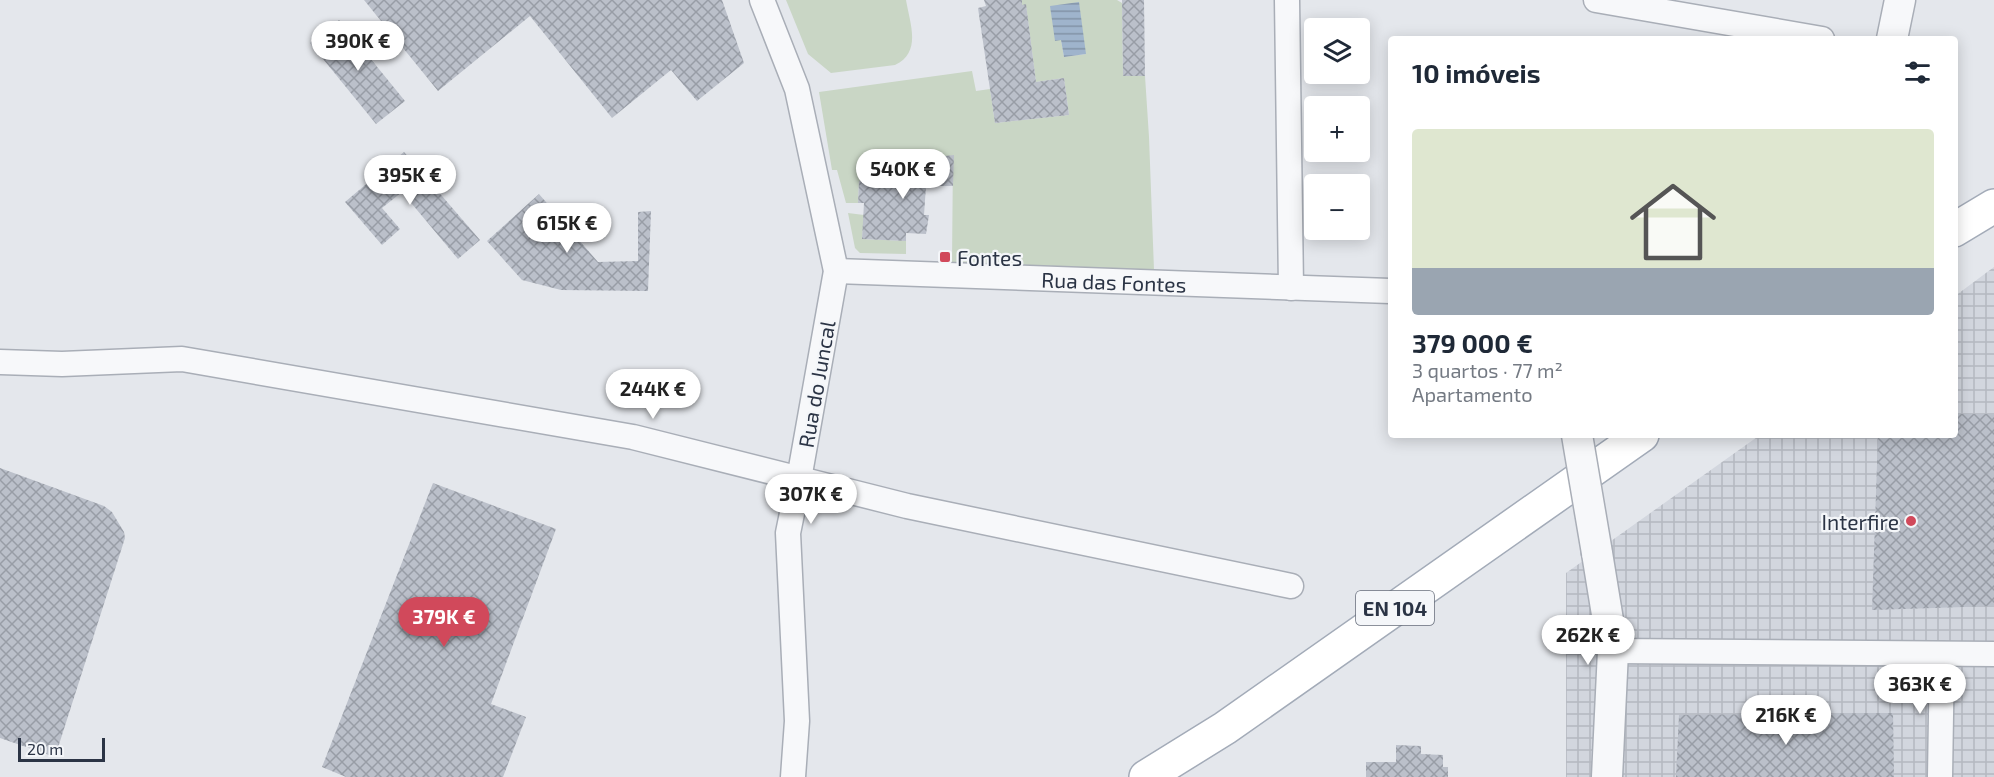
<!DOCTYPE html>
<html lang="pt">
<meta charset="utf-8">
<style>
:root{--surface:#fff;--page:#f6f6f7;--text:#1f2937;--muted:#747a83;--accent:#d1495b}
body{margin:0;font-family:"Exo 2",sans-serif;background:var(--page);color:var(--text);height:100vh;display:flex;flex-direction:column;font-size:22px;white-space:nowrap}
*{box-sizing:border-box;margin:0}
p{font-size:20px;color:var(--muted)}
.icon{flex:none;width:33px;height:33px;fill:none;stroke:currentColor;stroke-width:2;stroke-linecap:round;stroke-linejoin:round}
.map{position:relative;flex:1;overflow:hidden}
.details{position:absolute;left:1388px;top:36px;width:570px;height:402px;display:flex;flex-direction:column;background:var(--surface);border-radius:6px;box-shadow:0 3px 15px #0003}
.details>*{flex:none}
.buttons{position:absolute;left:1304px;top:18px;display:grid;gap:12px}
.buttons a{display:grid;place-items:center;width:66px;height:66px;border-radius:6px;background:var(--surface);box-shadow:0 3px 15px #0003;font-size:30px}
.scale{position:absolute;left:18px;bottom:15px;width:87px;box-sizing:border-box;padding-left:6px;border:3px solid #2b3445;border-top:0;font-size:16px;line-height:21px;white-space:nowrap;color:#2b3445;-webkit-text-stroke:4px #f4f6f9;paint-order:stroke}
.price{position:absolute;translate:-50% -51px;padding:0 14px;border-radius:21px;background:#fff;color:#222;font-size:20px;line-height:39px;filter:drop-shadow(0 2px 3px #0008)}
.price::after{content:'';position:absolute;left:50%;top:36px;width:18px;height:14px;margin-left:-9px;background:inherit;clip-path:polygon(0 0,100% 0,50% 100%)}
.price.current{background:var(--accent);color:#fff}
ul{padding:0;list-style:none}
li{display:grid;align-content:center;gap:12px;height:318px;padding:0 24px}
li span{display:grid;place-items:center;height:186px;border-radius:6px;color:#555}
li>.icon{margin-inline-start:auto}
span .icon{width:108px;height:108px;fill:#fffc;stroke-width:1}
li b{font-size:26px}
h2{display:flex;justify-content:space-between;align-items:center;height:72px;padding:0 24px;font-size:26px}
.map>svg:first-child{display:block}
</style>
<div class="map">
<svg width="1994" height="777" viewBox="0 0 1994 777">
<defs>
<pattern id="industrial-grid" width="8" height="8" patternUnits="userSpaceOnUse" patternTransform="scale(1.5)"><rect width="8" height="8" fill="#d2d6de"/><path d="M0 4h8M4 0v8" fill="none" stroke="#b4b8c0"/></pattern>
<pattern id="water-rules" width="6" height="5" patternUnits="userSpaceOnUse" patternTransform="scale(1.5)"><rect width="6" height="5" fill="#9fb4cc"/><path d="M0 2.5h6" fill="none" stroke="#8293a7"/></pattern>
<pattern id="building-cross-hatch" width="8" height="8" patternUnits="userSpaceOnUse" patternTransform="scale(1.5)"><rect width="8" height="8" fill="#bbc0ca"/><path d="M0 0l8 8M0 8l8-8" fill="none" stroke="#989da6"/></pattern>
</defs>
<rect width="100%" height="100%" fill="#e4e7ec"/>
<path fill="url(#industrial-grid)" d="M1994,267V777H1566V573L1760,435H1954L1955,296Z"/>
<path fill="#c9d6c5" fill-rule="evenodd" d="M786,0H906C910,24 922,52 895,65L831,73L808,54Z
M1022,0H1117L1122,3L1123,76H1145L1149,137L1154,270L952,262L953,156L911,160L908,179H877V183L859,181L858,203H846L837,170H832L819,92L972,71L976,91L990,89L995,123L1069,115L1064,78L1036,82L1026,5H1022ZM1061,40L1086,54L1064,57Z
M848,213L864,215L862,239L906,241V254L860,253L855,248Z"/>
<path fill="url(#water-rules)" d="M1079,2L1086,54L1064,57L1061,40L1055,41L1050,6Z"/>
<path fill="url(#building-cross-hatch)" d="M364,0H722L744,63L697,101L671,70L612,118L530,16L438,91Z
M984,0H1022V5L1026,4L1036,82L1064,78L1069,115L995,123L978,8L986,6Z
M1122,0H1144L1145,76H1123Z
M339,20L405,101L376,124L310,43Z
M404,152L480,240L458,259L402,192L382,208L400,229L382,245L345,202Z
M954,155L953,186H926L924,215H929L926,234L906,233V241L862,239L864,203H858L859,181L877,183V179H908L911,160Z
M539,194L598,262L638,261V212L651,211L648,291L561,290L522,280L487,241Z
M1954,414H1994V606L1872,610L1878,435H1954Z
M0,468L104,506L112,512L124,532L125,538L55,757L0,738Z
M433,483L556,529L491,704L526,717L503,777H346L322,767Z
M1893,713L1894,777H1676L1679,715Z
M1396,745L1421,746V754L1443,755V767H1448V777H1366V762H1396Z"/>
<g fill="none" stroke-linecap="round" stroke-linejoin="round">
<g stroke="#a9aeb7" stroke-width="27">
<g id="minor">
<path d="M762,0L797,89L836,271L799,479L788,533L797,721L793,777"/>
<path d="M1287,0L1291,288"/>
<path d="M1596,0L1822,39"/>
<path id="s1" d="M836,271L1390,291"/>
<path d="M0,362L62,364L182,359L633,437L907,506L1291,586"/>
<path d="M1613,651L1994,654"/>
<path d="M1940,777L1942,654"/>
</g>
</g>
<g stroke="#a9aeb7" stroke-width="33">
<path id="tertiary" d="M1892,39L1900,0
M1597,553L1613,651L1607,777"/>
</g>
<g stroke="#a3abb8" stroke-width="36">
<path id="primary" d="M1954,230L1994,206
M1146,777L1225,728L1642,435"/>
</g>
<use href="#minor" stroke="#f7f8fa" stroke-width="24"/>
<use href="#tertiary" stroke="#f7f8fa" stroke-width="30"/>
<use href="#primary" stroke="#fff" stroke-width="33"/>
<g stroke="#a9aeb7" stroke-width="33" stroke-linecap="butt">
<path id="tertiary-bridge" d="M1577,435L1597,553"/>
</g>
<use href="#tertiary-bridge" stroke="#f7f8fa" stroke-width="30"/>
</g>
<g fill="#d1495b" stroke="#f4f6f9" stroke-width="2">
<rect x="939" y="251" width="12" height="12" rx="3"/>
<circle cx="1911" cy="521" r="6"/>
</g>
<g text-anchor="middle" dominant-baseline="central" stroke-width="4.5" stroke-linejoin="round" paint-order="stroke">
<rect fill="#f4f6f9" stroke="#676e7b" stroke-width="1.5" x="1356" y="591" width="78" height="34" rx="4.5"/>
<g font-size="20" font-weight="bold" fill="#2b3445">
<text x="1395" y="608">EN 104</text>
</g>
<g font-size="21" fill="#2b3445" stroke="#f4f6f9" text-anchor="start">
<text x="957" y="257">Fontes</text>
<text x="1899" y="521" text-anchor="end">Interfire</text>
</g>
<g font-size="21" fill="#2b3445" stroke="#f4f6f9">
<text stroke="none"><textPath href="#s1" startOffset="278">Rua das Fontes</textPath></text>
<text transform="translate(816 384) rotate(-80)">Rua do Juncal</text>
</g>
</g>
</svg>
<div class="buttons">
<a><svg class="icon" aria-label="layers" viewBox="0 0 24 24"><path d="M12 4l9 5-9 5-9-5zM3 14l9 5 9-5"/></svg></a>
<a>+</a>
<a>−</a>
</div>
<div class="scale">20 m</div>
<b class="price" style="left:358px;top:72px">390K €</b>
<b class="price" style="left:903px;top:200px">540K €</b>
<b class="price" style="left:410px;top:206px">395K €</b>
<b class="price" style="left:567px;top:254px">615K €</b>
<b class="price" style="left:653px;top:420px">244K €</b>
<b class="price" style="left:811px;top:525px">307K €</b>
<b class="price current" style="left:444px;top:648px">379K €</b>
<b class="price" style="left:1588px;top:666px">262K €</b>
<b class="price" style="left:1920px;top:715px">363K €</b>
<b class="price" style="left:1786px;top:746px">216K €</b>
<section class="details">
<h2>10 imóveis<svg class="icon" aria-label="filters" viewBox="0 0 24 24"><path d="M4 7h16M4 17h16"/><circle cx="9" cy="7" r="2"/><circle cx="15" cy="17" r="2"/></svg></h2>
<ul>
<li><span style="background:linear-gradient(#dfe7d0 75%,#9aa5b1 0)"><svg class="icon" aria-label="home" viewBox="0 0 24 24"><path d="M3 11l9-7 9 7M6 9v11h12V9"/></svg></span><div><b>379 000 €</b><p>3 quartos · 77 m²</p><p>Apartamento</p></div></li>
</ul>
</section>
</div>
